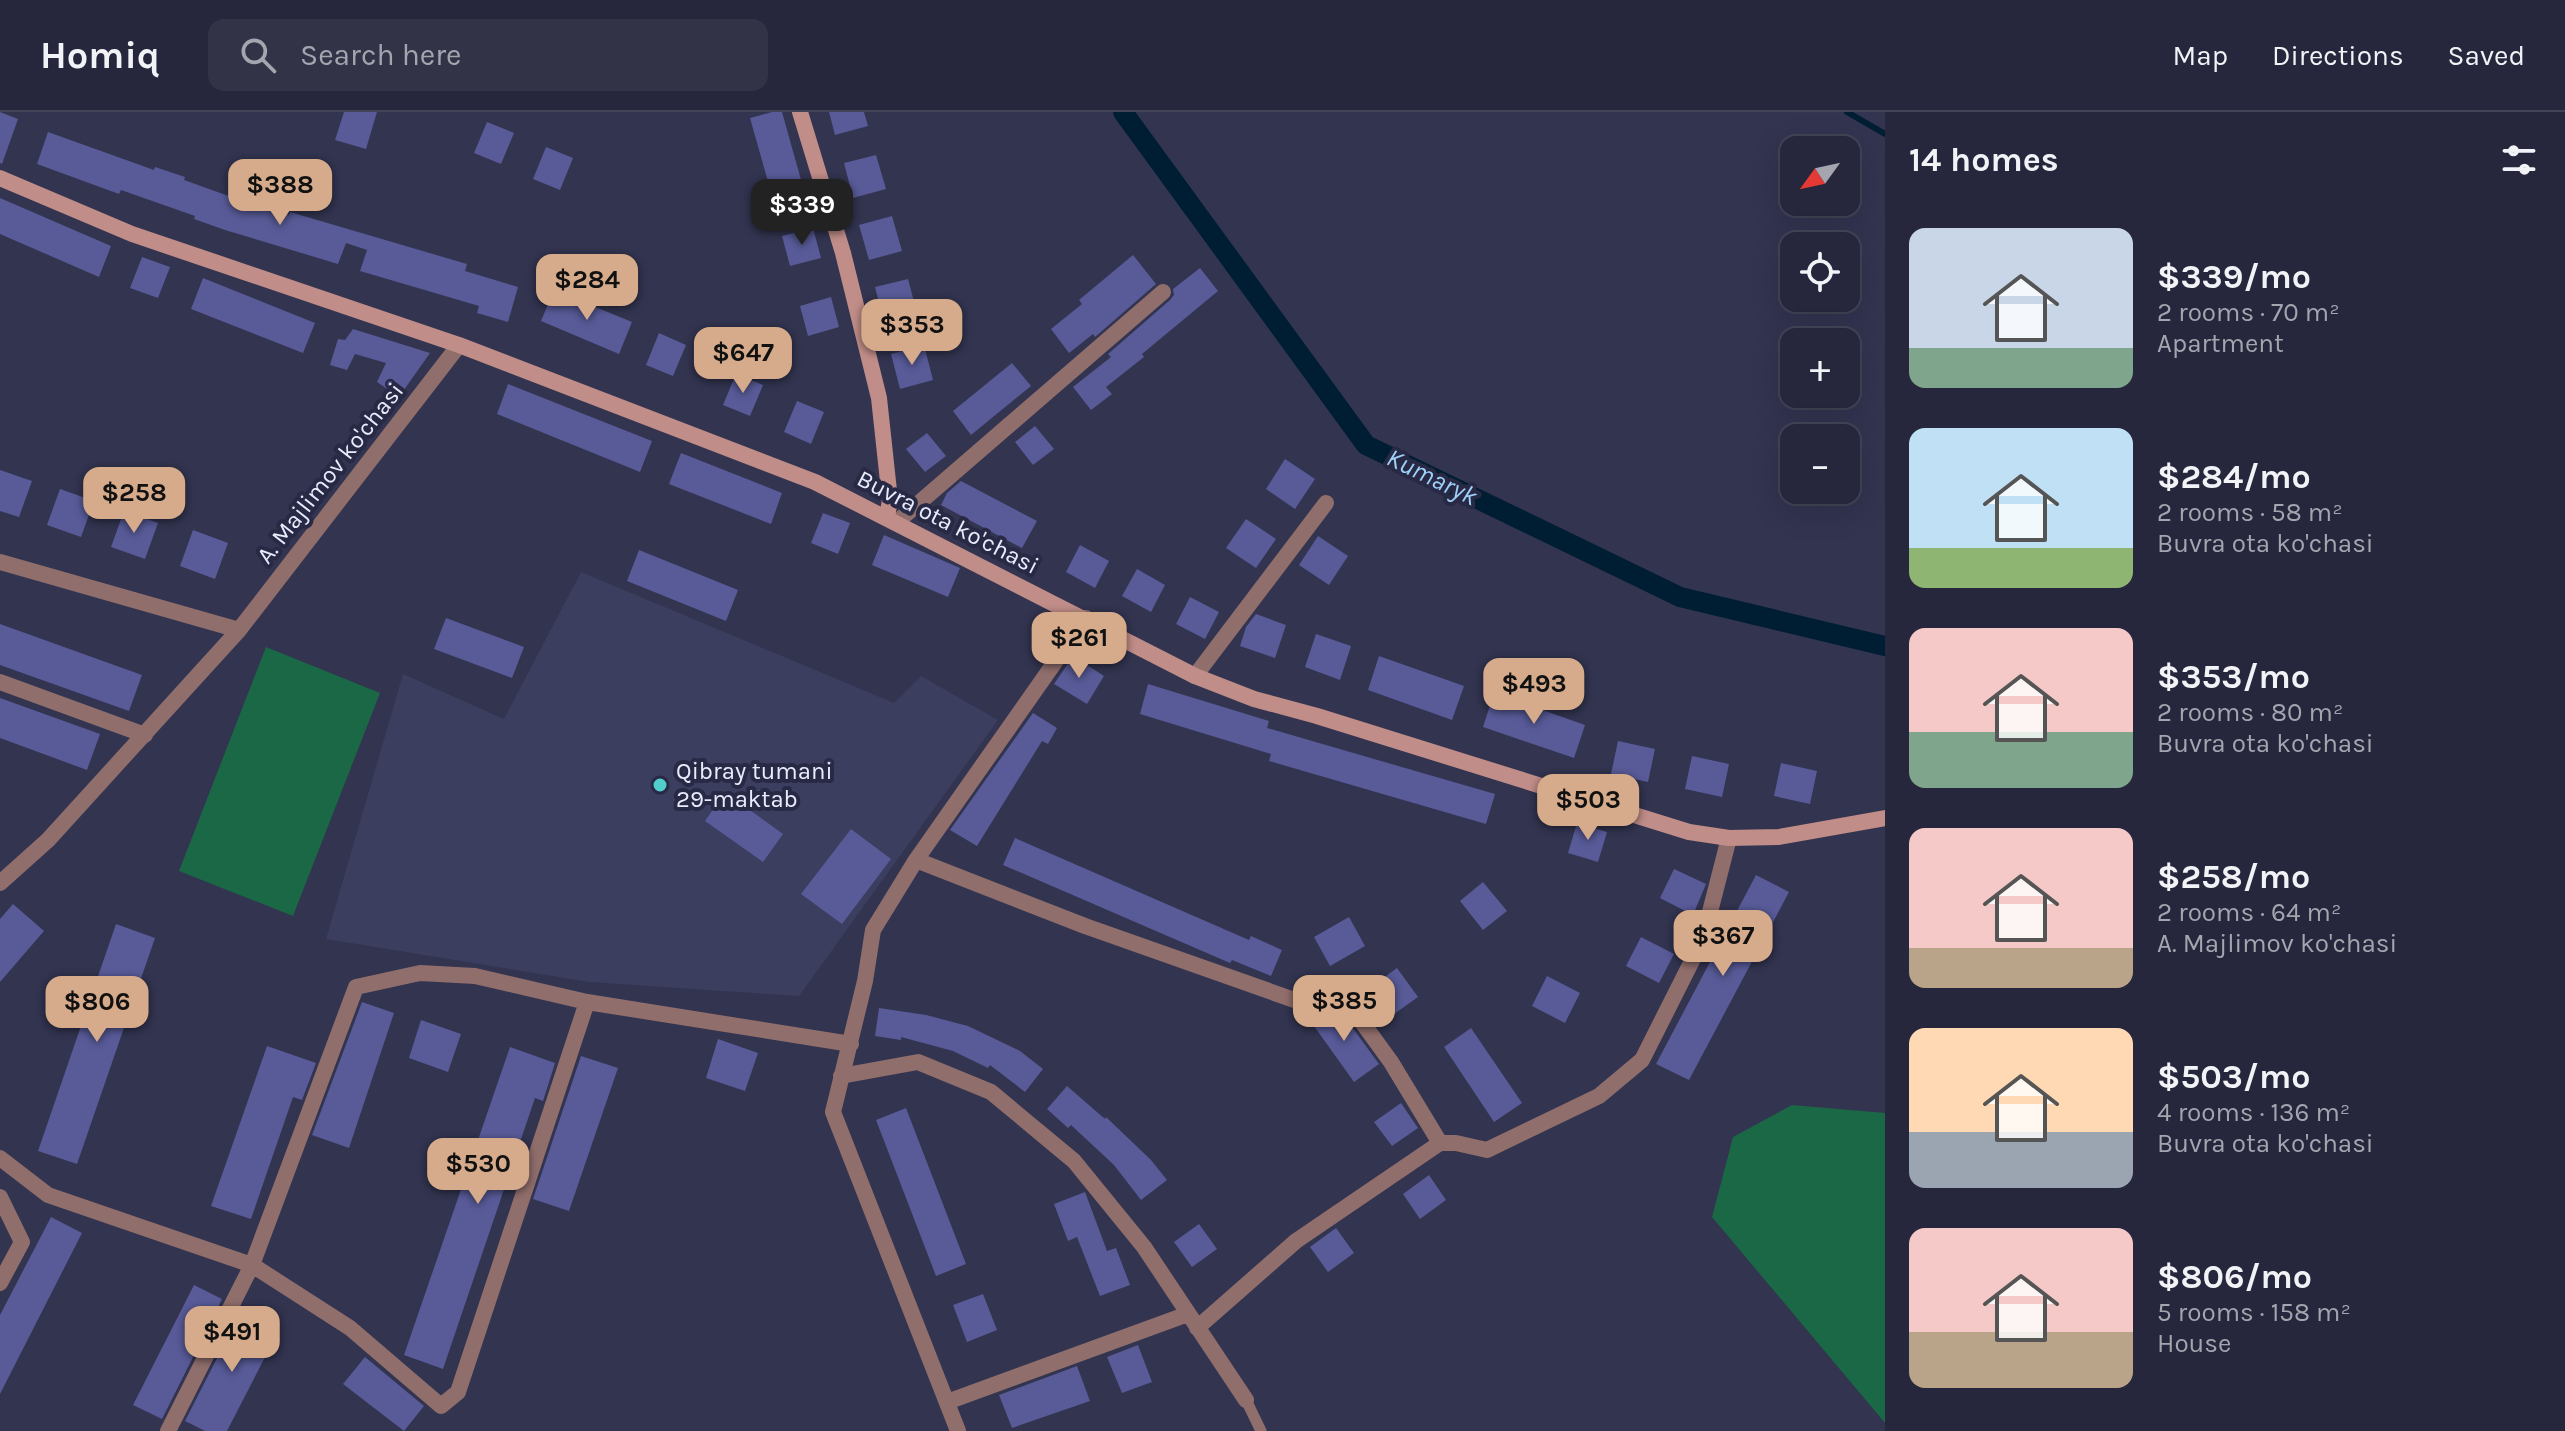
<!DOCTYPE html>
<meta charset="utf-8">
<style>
:root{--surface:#26273c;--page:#323347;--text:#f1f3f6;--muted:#a4a5af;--line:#424456;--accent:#d6ab8b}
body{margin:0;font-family:Karla,sans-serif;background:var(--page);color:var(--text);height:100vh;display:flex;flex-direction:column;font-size:30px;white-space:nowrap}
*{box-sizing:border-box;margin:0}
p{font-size:26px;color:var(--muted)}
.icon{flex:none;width:44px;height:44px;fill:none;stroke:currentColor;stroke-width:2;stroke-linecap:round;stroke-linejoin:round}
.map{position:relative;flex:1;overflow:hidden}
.drawer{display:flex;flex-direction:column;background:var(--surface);width:680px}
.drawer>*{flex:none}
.needle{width:52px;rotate:237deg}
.fabs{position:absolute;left:1780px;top:24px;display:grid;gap:16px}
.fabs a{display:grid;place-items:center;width:80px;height:80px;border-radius:16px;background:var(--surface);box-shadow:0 8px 32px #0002,0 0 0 2px var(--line);font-size:40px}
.price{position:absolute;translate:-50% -68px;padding:0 18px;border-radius:16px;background:var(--accent);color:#111;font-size:26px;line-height:52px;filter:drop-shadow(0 2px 4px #0008)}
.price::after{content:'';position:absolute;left:50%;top:48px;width:24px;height:18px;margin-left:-12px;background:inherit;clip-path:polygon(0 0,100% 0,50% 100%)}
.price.on{background:#222;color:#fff}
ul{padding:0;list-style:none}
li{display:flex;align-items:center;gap:24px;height:200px;padding:0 24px}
li span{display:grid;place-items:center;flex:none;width:224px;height:160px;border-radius:16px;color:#555}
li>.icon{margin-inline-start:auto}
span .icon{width:96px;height:96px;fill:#fffc;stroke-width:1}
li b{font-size:34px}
h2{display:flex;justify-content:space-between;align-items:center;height:96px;padding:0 24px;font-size:34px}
header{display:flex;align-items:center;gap:48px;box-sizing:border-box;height:112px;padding:0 40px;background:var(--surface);border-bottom:2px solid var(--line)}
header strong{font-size:38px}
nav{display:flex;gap:44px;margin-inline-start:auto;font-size:28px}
.search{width:560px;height:72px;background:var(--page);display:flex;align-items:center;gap:20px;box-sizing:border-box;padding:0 28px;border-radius:16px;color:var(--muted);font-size:30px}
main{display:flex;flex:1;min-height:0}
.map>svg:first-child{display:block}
</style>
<header>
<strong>Homiq</strong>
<div class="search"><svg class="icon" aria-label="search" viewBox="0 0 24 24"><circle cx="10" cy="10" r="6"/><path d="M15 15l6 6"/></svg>Search here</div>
<nav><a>Map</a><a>Directions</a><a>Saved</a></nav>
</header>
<main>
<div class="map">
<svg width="1885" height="1319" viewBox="0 0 1885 1319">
<rect width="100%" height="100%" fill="#323450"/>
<path fill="#3b3e5f" d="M581,460L894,591L921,564L998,608L799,884L589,870L326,827L403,562L504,607Z"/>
<path fill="#1a6846" d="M266,535L380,581L293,804L179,759Z
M1792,993L1885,1001V1311L1712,1105L1733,1025Z"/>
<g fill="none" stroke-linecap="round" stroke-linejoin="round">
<path stroke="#001e33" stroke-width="6" d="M1847,0L1885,22"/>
<path stroke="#001e33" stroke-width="20" d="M1123,0L1366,333L1680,485L1885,534"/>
</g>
<path fill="#585b98" d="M0,0L18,7L2,52L0,51Z
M344,0H377L366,37L335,28Z
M772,0H782L805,82L774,91L750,6Z
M829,0H864L868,14L835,23Z
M487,10L514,21L501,52L474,41Z
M48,20L154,58L155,55L185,65L184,68L251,92L289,103L290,100L467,152L465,159L518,175L508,210L477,201L479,194L360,159L367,138L346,131L338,152L225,118L194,107L195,104L121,78L119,82L37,52Z
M546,35L573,46L560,78L533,67Z
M876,43L886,77L853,86L844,51Z
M0,86L111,134L99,165L0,122Z
M892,104L902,139L869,148L859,113Z
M813,116L821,146L790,154L782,124Z
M1133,143L1156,172L1095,225L1093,222L1069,241L1051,217L1082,192L1079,188Z
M142,145L170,155L158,186L130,176Z
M1200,156L1218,179L1142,242L1144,245L1106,275L1112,282L1091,298L1073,275L1111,245L1108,242L1170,188L1174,183L1173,177Z
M203,166L315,211L303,241L191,197Z
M908,167L917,201L884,210L875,175Z
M554,178L632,210L619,242L541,209Z
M831,185L839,215L808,224L800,194Z
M353,217L430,241L399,285L377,270L386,251L355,242L347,258L330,253L338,227L345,228Z
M659,221L686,233L673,264L646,253Z
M924,233L933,268L900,277L891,242Z
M1012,251L1031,274L971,323L953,299Z
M736,262L763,273L750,304L723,293Z
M508,272L652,329L640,360L497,302Z
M797,289L824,300L811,332L784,320Z
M1035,314L1054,337L1033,353L1015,330Z
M927,321L946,344L925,360L906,337Z
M681,341L782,381L771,412L669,372Z
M1285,347L1315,367L1295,397L1266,377Z
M0,358L32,369L19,405L0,399Z
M961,369L1037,409L1022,436L941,393L947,381Z
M60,377L94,389L81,425L47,413Z
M124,399L158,411L145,447L111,435Z
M823,401L850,411L838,442L811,431Z
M1246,407L1276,427L1256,456L1226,436Z
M193,418L228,431L215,467L180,454Z
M884,423L960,456L948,485L872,453Z
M1318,424L1348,444L1329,473L1299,453Z
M1080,433L1109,449L1095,476L1066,460Z
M639,438L738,478L726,509L627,469Z
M1137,457L1165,473L1151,500L1122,484Z
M1190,485L1219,500L1205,527L1176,512Z
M1256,502L1286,513L1275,546L1240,534L1246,515Z
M446,506L524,535L512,566L434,537Z
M0,512L142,563L129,599L0,553Z
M1316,522L1351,534L1340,568L1305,555Z
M1073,544L1104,564L1087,592L1054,572Z
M1379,544L1464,574L1452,608L1368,578Z
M1148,572L1269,609L1267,616L1495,682L1486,712L1269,649L1271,642L1140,602Z
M1494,581L1585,613L1574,646L1483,615Z
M0,586L100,622L87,658L0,626Z
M1033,601L1057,616L1048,632L1042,629L977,734L950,718Z
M1618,629L1655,637L1648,670L1611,662Z
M1692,644L1729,652L1722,685L1685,677Z
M1781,651L1817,659L1810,692L1774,684Z
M725,680L783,722L763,750L705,709Z
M1577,711L1607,720L1598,750L1568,741Z
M851,717L891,747L842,812L801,782Z
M1015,726L1249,828L1251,824L1282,838L1271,864L1232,848L1230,851L1003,753Z
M1674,757L1706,772L1693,803L1660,786Z
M1756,763L1789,780L1689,968L1656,952Z
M1483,770L1507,799L1483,818L1460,789Z
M13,792L44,819L0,870V807Z
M1349,805L1365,834L1330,854L1314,825Z
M116,812L155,826L77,1052L38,1039Z
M1641,825L1674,842L1659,871L1626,854Z
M1397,856L1418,885L1390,905L1370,876Z
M1547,864L1580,881L1565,911L1532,894Z
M362,890L394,901L349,1036L312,1023Z
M879,896L926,903L968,914L1020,939L1043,957L1025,980L990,953L988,956L953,939L901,925V928L875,924Z
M1338,896L1379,952L1354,970L1309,907L1321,898Z
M421,908L461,922L448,960L409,946Z
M1471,916L1522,991L1494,1010L1444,935Z
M718,927L758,941L745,979L706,966Z
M267,934L316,951L302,988L293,985L251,1107L211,1094Z
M510,935L555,951L543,989L535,986L443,1257L404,1243Z
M581,944L618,956L569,1099L533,1087Z
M1067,974L1105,1007L1106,1005L1151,1048L1167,1068L1141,1088L1114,1053L1071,1013L1068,1016L1047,997Z
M1401,991L1418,1016L1392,1034L1374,1010Z
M906,996L966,1152L936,1164L876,1008Z
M1429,1063L1446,1088L1420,1107L1403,1082Z
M1085,1080L1107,1139L1116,1136L1130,1173L1100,1184L1077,1125L1068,1129L1054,1092Z
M51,1105L82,1121L0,1282V1203Z
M1199,1112L1217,1137L1192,1155L1174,1130Z
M1336,1116L1354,1141L1328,1160L1310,1135Z
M194,1173L222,1187L162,1307L133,1293Z
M983,1182L997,1218L967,1230L953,1193Z
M241,1199L279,1218L227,1319H205L185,1309Z
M1138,1233L1152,1270L1122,1281L1107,1245Z
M365,1245L424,1294L404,1319L343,1272Z
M1077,1254L1090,1289L1012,1316L999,1283Z"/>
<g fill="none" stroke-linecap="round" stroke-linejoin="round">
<path stroke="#906e6c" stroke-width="11" d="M1246,1288L1261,1319"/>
<path stroke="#906e6c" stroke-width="16" d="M897,410L1163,180
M0,450L239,518
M1195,564L1326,391
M0,570L145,623
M916,748L1085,814L1300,890L1343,884L1391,950L1440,1031
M0,771L48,728L239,518L459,233
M841,964L918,950L991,980L1074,1049L1144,1135L1246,1288
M0,1046L48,1083L252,1153L350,1216L441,1294L458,1280L587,890
M0,1085L22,1130L0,1171
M1197,1216L1296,1129L1440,1031H1456L1487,1038L1599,984L1642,948L1703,827L1729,726
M947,1290L1188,1202
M168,1319L252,1153L356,875L420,861L475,864L587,890L851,932
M958,1319L833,1000L865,869L873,818L916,748L1086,506"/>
<path stroke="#c18d88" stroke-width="16" d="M800,0L843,141L879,286L890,388L887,405
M0,66L132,122L459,233L815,370L1195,564L1254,587L1317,604L1689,720L1729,726L1779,725L1885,706"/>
</g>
<circle fill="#52cdce" stroke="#282a45" stroke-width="3" cx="660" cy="673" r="8"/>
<g text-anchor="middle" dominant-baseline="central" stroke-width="8" stroke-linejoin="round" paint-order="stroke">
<g font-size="24" fill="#e9ebfd" stroke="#282a45">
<text transform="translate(330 361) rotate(-52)">A. Majlimov ko'chasi</text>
<text transform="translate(948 410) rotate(27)">Buvra ota ko'chasi</text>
</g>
<g font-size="24" fill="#e9ebfd" stroke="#282a45" text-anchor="start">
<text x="676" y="659">Qibray tumani<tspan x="676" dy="28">29-maktab</tspan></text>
</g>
<g font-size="26" font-style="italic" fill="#9fd1f8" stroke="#282a45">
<text transform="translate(1432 365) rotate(26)">Kumaryk</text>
</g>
</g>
</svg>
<div class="fabs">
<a><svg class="needle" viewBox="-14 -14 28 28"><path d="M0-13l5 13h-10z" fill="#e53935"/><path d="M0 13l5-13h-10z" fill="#a4a5af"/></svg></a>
<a><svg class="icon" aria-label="locate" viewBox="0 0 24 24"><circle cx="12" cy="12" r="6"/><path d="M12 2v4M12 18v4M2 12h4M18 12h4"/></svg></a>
<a>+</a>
<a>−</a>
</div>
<b class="price" style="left:280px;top:115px">$388</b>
<b class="price on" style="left:802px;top:135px">$339</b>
<b class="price" style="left:587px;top:210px">$284</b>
<b class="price" style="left:912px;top:255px">$353</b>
<b class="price" style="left:743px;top:283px">$647</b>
<b class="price" style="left:134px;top:423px">$258</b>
<b class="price" style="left:1079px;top:568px">$261</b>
<b class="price" style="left:1534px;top:614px">$493</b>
<b class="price" style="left:1588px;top:730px">$503</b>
<b class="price" style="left:1723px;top:866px">$367</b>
<b class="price" style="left:1344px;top:931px">$385</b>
<b class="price" style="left:97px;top:932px">$806</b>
<b class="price" style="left:478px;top:1094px">$530</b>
<b class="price" style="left:232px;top:1262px">$491</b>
</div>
<section class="drawer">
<h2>14 homes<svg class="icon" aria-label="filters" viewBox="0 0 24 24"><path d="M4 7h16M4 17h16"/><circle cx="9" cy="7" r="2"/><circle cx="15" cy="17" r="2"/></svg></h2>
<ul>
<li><span style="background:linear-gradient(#c9d6e8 75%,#7fa58c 0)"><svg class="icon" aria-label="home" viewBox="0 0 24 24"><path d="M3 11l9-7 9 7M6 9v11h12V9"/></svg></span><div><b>$339/mo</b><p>2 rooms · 70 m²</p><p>Apartment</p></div></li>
<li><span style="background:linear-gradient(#bfe0f5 75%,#8fb573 0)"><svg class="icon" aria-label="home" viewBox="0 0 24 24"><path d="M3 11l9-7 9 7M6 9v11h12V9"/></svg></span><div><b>$284/mo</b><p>2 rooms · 58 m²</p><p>Buvra ota ko'chasi</p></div></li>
<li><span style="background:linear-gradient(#f6c9c9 65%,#7fa58c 0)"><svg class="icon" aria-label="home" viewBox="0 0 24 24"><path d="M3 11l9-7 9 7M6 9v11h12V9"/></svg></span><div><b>$353/mo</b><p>2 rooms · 80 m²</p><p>Buvra ota ko'chasi</p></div></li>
<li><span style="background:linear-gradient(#f6c9c9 75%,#b9a48a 0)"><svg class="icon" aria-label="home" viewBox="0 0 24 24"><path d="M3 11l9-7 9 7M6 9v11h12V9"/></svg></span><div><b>$258/mo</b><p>2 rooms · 64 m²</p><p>A. Majlimov ko'chasi</p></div></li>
<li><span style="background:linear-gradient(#ffd9b3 65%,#9aa5b1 0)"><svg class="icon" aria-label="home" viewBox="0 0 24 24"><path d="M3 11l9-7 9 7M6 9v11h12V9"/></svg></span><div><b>$503/mo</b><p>4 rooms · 136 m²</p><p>Buvra ota ko'chasi</p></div></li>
<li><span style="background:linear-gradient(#f6c9c9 65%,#b9a48a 0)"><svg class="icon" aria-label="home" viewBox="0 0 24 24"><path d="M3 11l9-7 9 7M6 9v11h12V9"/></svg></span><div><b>$806/mo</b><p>5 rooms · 158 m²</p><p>House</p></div></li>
</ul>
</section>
</main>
